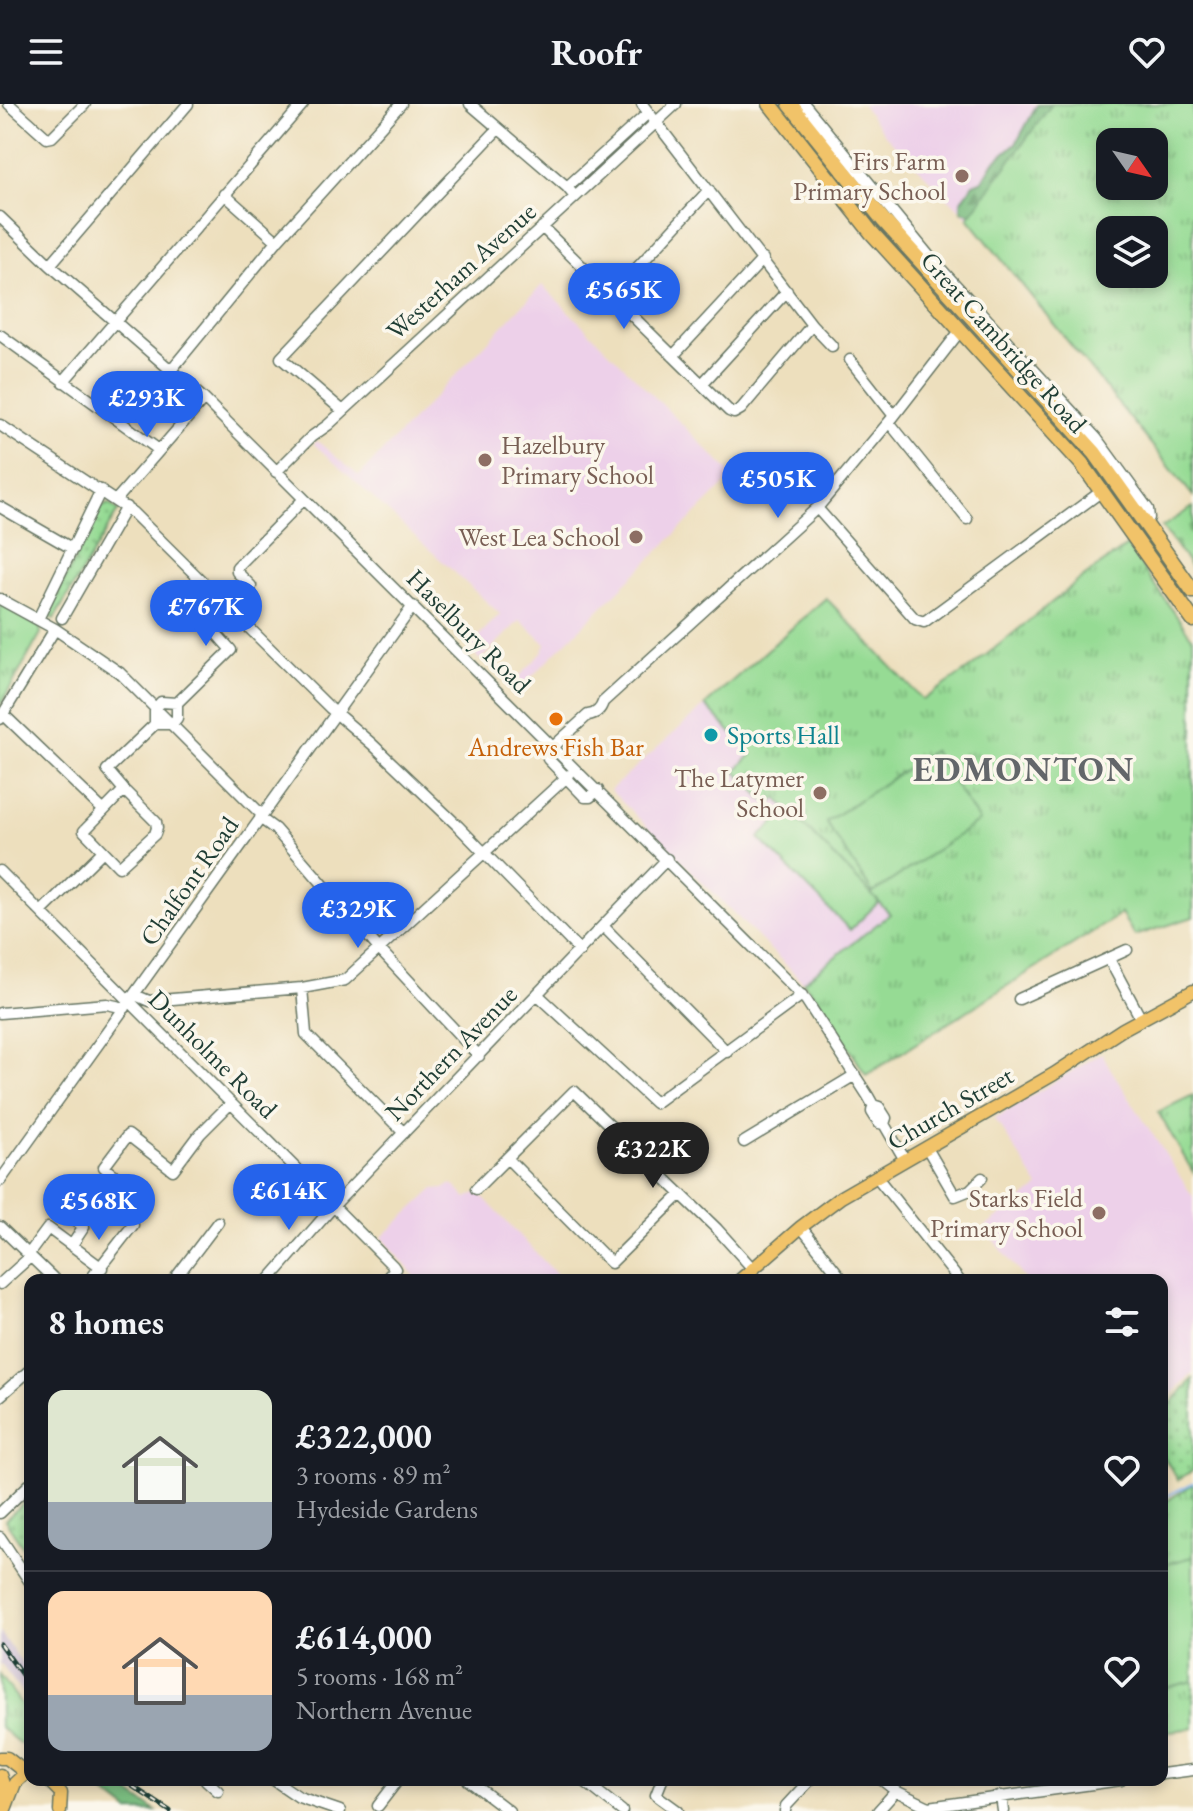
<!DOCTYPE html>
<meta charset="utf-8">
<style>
:root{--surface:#171b24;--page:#242831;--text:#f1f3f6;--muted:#9ea1a6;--line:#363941;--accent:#2563eb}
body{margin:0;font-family:"EB Garamond",serif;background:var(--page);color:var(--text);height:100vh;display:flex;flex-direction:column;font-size:30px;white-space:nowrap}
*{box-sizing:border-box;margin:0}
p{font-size:26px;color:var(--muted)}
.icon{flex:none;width:44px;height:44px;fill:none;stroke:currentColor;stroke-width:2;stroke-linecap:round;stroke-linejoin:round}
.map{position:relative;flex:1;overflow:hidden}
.sheet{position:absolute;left:24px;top:1170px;width:1144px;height:512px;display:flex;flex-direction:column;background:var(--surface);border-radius:16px;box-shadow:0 4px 12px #0003}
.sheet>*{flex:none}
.needle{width:52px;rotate:124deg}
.tools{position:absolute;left:1096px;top:24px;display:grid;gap:16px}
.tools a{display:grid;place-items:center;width:72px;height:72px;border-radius:16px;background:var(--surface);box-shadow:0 4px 12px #0003;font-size:40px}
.price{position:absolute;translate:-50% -68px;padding:0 18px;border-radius:28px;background:var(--accent);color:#fff;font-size:26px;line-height:52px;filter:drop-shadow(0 2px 4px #0008)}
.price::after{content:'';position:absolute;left:50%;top:48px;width:24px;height:18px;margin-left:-12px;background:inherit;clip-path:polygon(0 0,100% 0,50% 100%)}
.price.current{background:#222;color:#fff}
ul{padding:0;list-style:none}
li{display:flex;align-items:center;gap:24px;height:200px;padding:0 24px}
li+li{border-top:2px solid var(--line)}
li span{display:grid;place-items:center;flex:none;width:224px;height:160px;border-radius:16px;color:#555}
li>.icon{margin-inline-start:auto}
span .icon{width:96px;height:96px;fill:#fffc;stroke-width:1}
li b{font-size:34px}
h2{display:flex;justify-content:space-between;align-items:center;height:96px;padding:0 24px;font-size:34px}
header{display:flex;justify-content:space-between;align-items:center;height:104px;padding:0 24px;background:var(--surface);font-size:36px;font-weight:700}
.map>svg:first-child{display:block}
</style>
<header><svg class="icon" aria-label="menu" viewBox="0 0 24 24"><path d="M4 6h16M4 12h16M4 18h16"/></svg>Roofr<svg class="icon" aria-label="heart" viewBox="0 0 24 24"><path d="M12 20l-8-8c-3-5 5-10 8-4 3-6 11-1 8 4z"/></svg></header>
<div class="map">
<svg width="1193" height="1707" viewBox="0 0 1193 1707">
<defs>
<pattern id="grass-dots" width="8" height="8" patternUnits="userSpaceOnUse" patternTransform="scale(2)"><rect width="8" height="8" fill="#96db94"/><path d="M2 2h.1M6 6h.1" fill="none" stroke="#7ab37a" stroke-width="1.8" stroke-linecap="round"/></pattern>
<pattern id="forest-firs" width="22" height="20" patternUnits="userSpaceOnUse" patternTransform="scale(2)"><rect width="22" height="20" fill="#78bb7e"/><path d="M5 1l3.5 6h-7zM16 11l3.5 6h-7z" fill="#629968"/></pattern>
<pattern id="cemetery-stones" width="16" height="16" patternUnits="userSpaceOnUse" patternTransform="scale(2)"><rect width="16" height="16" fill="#96db94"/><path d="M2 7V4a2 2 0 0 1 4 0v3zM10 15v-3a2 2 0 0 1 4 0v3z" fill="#7ab37a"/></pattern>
<pattern id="park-tufts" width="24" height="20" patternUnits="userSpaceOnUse" patternTransform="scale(2)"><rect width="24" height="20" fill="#96db94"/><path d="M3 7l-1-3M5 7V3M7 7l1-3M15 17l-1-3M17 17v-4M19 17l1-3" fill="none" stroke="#7ab37a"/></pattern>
</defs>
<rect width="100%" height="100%" fill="#fbf7ec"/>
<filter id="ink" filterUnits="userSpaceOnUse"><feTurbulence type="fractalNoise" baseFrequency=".0125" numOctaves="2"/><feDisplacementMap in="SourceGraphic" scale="16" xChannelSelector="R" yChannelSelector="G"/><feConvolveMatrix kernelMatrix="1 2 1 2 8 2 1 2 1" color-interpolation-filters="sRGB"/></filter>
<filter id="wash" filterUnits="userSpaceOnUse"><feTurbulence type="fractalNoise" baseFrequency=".006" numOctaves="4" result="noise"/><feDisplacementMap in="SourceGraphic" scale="32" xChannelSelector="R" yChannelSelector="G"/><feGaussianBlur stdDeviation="1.8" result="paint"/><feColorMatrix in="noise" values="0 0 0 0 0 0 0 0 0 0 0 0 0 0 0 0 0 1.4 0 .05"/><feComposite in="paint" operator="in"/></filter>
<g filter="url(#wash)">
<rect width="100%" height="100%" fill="#eddfbd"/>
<path fill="#edd0e9" d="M862,0H1052L968,114L883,29Z
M542,181L734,372L519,585L513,579L541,550L546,540L520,516L480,556L468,543L500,510L314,340L317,337L359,372Z
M826,494L922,596L890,810L803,878L610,686Z
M1102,949L1110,964L1193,1093V1269L1162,1299V1176H1026L984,1124L1039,1083L995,1014Z
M452,1080L467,1094L478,1088L562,1176H418L382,1133L434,1085L445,1084Z"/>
<path fill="#ccbed4" d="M0,1528L30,1570V1599L0,1559Z"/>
<path fill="url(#grass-dots)" stroke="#5a8c64" stroke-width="2" d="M109,400L118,407L54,515L47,511L101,403Z
M1193,1275V1366L1178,1376L1162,1350V1309Z
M30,1393V1439L24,1444L5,1416Z"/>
<path fill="url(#forest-firs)" stroke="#4c7c59" stroke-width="2" d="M1061,0L972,110L961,107V98L973,80L983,76L993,59L1017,38L1037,1Z
M111,1676L156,1707H129L90,1677Z"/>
<path fill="url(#cemetery-stones)" stroke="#5a8c64" stroke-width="2" d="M1193,403V466L1162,423Z"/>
<path fill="url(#park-tufts)" stroke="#5a8c64" stroke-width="2" fill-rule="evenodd" d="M1052,0H1193V392L968,114ZM1110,38H1154V82H1110ZM1110,126H1154V170H1110Z
M1127,442L1193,535V813L1135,832L1121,810L866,971L822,900L803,878L890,810L777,694L769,701L735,667L752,650L705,601L826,494L923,596L970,564L1082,474Z
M0,499L40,523L41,529L0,602Z
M1193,991V1068L1158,1008Z
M1193,1380V1624L1162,1628V1400Z
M0,1571L30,1612V1641L19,1639L0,1623Z"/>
<path fill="#96db94" stroke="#5a8c64" stroke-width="2" d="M933,647L979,717L873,789L826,718Z
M788,705L879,798L850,826L759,734Z
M1193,1453V1577L1162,1585V1461Z"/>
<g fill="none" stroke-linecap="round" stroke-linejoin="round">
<path stroke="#83b6f0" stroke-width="2" d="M1162,1394L1193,1379"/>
</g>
</g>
<g filter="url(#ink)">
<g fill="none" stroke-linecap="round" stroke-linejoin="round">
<g stroke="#677664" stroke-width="13">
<path id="minor" d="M9,0L47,34L52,33L85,0
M470,0L567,83L575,93
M642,0L812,221L832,242
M804,0L929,152L1097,335L1148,405L1149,414L1143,415
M567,83L648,9
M224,90L277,137
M0,113L50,161L204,295L806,896L868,992L873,1001L872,1008L879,1019L884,1020L905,1056
M542,123L729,307L734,309L741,305L812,221
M50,161L188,0
M612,191L709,86
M0,231L159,346
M673,252L763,155
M850,256L894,312
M171,266L277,137L401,0
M63,278L303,0
M702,280L787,187
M343,307L281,254L498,25
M889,318L967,415
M0,321L133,409L330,604L372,640L458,722L580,847
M276,368L311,333L328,321L676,0
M116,396L204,295
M0,403L73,445
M817,404L915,515L924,518L1102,387
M0,495L55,525L120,569L262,711
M62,514L126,403
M38,515L101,386
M161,598L177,599V614L172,620H155V605Z
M177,599L231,546L213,526L250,487L251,482L237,468V463L304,395
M3,610L103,706
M0,615L55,525
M124,686L156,718L157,724L155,730L119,763L84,727Z
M124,686L107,666L155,620
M598,686L590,693H585L548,655L554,642L588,611C596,610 601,605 603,598L817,404L894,312L960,227
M260,714L275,725L380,846L479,952
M0,767L393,1162L395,1165L385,1176
M41,808L102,748
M603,822L727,948
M1109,855L1141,915
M302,884L306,930L404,1029
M135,891L149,897L302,884L345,876L569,671
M538,891L655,999L802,891
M1019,895L1127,846
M0,909L107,900L125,904
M873,1001L879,1003L886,1014L884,1020
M744,1038L855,971
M927,1044L955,1092L970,1086L982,1074
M508,1055L611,1159L681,1090
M876,1072L959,1176
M0,1077L413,502
M122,1077L104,1063L128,1031L173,1066L200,1030L231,999
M476,1085L574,987L717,1125L753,1165
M54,1101L84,1123L72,1141
M0,1123L55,1176
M801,1123L843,1176
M28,1151L48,1124L102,1164
M90,1176L133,1121
M174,1176L218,1118
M269,1176L339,1096L667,755
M0,1180L30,1153
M0,1292L30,1266
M0,1409L30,1380
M0,1433L30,1478
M1162,1670L1193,1666
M206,1676L218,1687
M274,1676L299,1693L340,1707
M468,1676L509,1707
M583,1676L622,1707
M662,1676L656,1691L678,1707
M882,1676L896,1687L929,1703L1121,1676
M1001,1692L1003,1707
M378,1702L398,1676
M785,1707L786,1702L810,1676
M878,1707L896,1687"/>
</g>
<g stroke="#677664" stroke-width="15">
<path id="major" d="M740,1176L801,1123L841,1093L1054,970L1123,925L1193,887
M0,1654H7L26,1669
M0,1671L5,1686V1699
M48,1676L61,1689L60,1707
M5,1705L15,1679L26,1669"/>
</g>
<g stroke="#677664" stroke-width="17">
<path id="highway" d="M770,0L871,128L1082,360L1193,516
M790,0L884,117L1095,349L1193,487"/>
</g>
<use href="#minor" stroke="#fff" stroke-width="10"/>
<use href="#major" stroke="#f1c369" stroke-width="12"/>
<use href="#highway" stroke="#f1c369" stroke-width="14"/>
<g stroke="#1f3d34" stroke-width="5">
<path id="rail" d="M0,1540L30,1582
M123,1676L170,1707"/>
</g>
<use href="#rail" stroke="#fbf7ec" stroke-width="2" stroke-dasharray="6" stroke-linecap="butt"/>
</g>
</g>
<g fill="#8d6e63" stroke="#fbf7ec" stroke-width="3">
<circle cx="962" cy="72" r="8"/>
<circle cx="485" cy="356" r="8"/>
<circle cx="636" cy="433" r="8"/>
<circle cx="820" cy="689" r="8"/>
<circle cx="1099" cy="1109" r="8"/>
</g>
<circle fill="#e8710a" stroke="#fbf7ec" stroke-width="3" cx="556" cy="615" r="8"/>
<circle fill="#0f9aa8" stroke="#fbf7ec" stroke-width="3" cx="711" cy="631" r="8"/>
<g text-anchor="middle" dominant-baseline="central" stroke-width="7" stroke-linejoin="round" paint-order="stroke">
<g font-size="26" fill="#785e54" stroke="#fbf7ec" text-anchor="end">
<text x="946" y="57">Firs Farm<tspan x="946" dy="30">Primary School</tspan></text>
<text x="501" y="341" text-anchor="start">Hazelbury<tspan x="501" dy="30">Primary School</tspan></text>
<text x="620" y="433">West Lea School</text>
<text x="804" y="674">The Latymer<tspan x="804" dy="30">School</tspan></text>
<text x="1083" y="1094">Starks Field<tspan x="1083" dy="30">Primary School</tspan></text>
</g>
<g font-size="26" fill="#1f3d34" stroke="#fbf7ec">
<text transform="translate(461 167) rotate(-42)">Westerham Avenue</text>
<text transform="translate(1004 238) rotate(48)">Great Cambridge Road</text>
<text transform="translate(469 527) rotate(45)">Haselbury Road</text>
<text transform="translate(189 777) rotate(-55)">Chalfont Road</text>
<text transform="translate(451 949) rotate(-46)">Northern Avenue</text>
<text transform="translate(213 950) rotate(45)">Dunholme Road</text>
<text transform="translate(950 1004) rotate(-30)">Church Street</text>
</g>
<g font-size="26" fill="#0d838f" stroke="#fbf7ec" text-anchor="start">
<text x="727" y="631">Sports Hall</text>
</g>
<g font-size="26" fill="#c56008" stroke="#fbf7ec">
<text x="556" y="643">Andrews Fish Bar</text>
</g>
<g font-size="34" font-weight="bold" letter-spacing="2" fill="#63666a" stroke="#fbf7ec">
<text x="1024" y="665">EDMONTON</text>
</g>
</g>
</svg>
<div class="tools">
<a><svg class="needle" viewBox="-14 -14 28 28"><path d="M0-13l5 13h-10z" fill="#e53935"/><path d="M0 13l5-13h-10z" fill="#9ea1a6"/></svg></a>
<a><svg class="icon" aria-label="layers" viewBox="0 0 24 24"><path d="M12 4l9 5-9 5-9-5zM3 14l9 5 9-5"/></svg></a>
</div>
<b class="price" style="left:624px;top:227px">£565K</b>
<b class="price" style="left:147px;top:335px">£293K</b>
<b class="price" style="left:778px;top:416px">£505K</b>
<b class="price" style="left:206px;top:544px">£767K</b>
<b class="price" style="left:358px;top:846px">£329K</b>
<b class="price current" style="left:653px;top:1086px">£322K</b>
<b class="price" style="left:289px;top:1128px">£614K</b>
<b class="price" style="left:99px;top:1138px">£568K</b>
<section class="sheet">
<h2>8 homes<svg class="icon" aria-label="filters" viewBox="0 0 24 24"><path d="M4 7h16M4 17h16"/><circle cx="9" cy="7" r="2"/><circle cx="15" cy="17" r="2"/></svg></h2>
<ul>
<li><span style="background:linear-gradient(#dfe7d0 70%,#9aa5b1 0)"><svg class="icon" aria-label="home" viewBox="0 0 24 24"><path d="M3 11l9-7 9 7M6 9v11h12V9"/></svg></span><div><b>£322,000</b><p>3 rooms · 89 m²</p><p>Hydeside Gardens</p></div><svg class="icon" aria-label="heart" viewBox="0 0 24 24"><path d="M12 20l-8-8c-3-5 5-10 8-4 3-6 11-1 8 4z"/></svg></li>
<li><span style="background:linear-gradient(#ffd9b3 65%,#9aa5b1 0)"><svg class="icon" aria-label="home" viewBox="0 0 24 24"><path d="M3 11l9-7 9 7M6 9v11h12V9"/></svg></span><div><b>£614,000</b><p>5 rooms · 168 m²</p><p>Northern Avenue</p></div><svg class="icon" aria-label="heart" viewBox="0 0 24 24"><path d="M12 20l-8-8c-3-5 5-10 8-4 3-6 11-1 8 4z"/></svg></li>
</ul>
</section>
</div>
